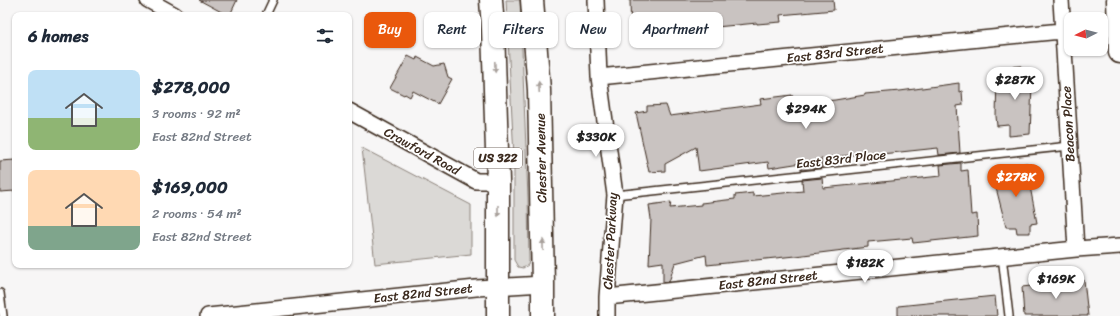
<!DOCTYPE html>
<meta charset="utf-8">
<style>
:root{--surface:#fff;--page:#f6f6f7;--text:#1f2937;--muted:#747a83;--accent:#ea580c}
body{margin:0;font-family:Sriracha,sans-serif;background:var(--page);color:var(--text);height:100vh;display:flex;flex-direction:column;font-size:15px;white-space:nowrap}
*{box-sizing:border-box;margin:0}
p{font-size:13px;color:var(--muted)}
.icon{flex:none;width:22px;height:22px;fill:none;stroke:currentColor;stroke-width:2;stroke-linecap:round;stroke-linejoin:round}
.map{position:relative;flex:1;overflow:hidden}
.drawer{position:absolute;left:12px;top:12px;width:340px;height:256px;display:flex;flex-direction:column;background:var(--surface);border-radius:8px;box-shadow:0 1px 3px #0004}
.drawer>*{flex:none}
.hud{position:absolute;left:364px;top:12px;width:380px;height:36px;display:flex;gap:8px}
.needle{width:26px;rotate:264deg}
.buttons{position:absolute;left:1064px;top:12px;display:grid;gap:8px}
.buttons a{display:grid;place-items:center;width:44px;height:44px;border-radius:8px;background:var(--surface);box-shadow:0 1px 3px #0004;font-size:20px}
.price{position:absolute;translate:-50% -34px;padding:0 9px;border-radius:14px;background:#fff;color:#222;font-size:13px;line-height:26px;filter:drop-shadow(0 1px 2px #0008)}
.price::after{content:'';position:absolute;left:50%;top:24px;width:12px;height:9px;margin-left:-6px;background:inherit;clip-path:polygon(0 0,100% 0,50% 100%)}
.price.selected{background:var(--accent);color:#fff}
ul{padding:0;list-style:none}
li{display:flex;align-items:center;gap:12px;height:100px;padding:0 16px}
li span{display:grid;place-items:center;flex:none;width:112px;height:80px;border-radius:8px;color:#555}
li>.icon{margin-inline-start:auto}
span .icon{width:48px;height:48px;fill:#fffc;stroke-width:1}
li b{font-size:17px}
h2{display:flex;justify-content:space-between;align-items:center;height:48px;padding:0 16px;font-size:17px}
.pill{padding:0 14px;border-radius:8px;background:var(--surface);box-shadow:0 1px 3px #0004;font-size:14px;line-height:36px}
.pill.selected{background:var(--accent);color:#fff}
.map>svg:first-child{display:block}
</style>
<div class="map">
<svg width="1120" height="316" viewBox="0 0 1120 316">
<rect width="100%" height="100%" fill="#f7f6f6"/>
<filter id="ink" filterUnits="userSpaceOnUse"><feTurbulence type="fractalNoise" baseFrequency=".025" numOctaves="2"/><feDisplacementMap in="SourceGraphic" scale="8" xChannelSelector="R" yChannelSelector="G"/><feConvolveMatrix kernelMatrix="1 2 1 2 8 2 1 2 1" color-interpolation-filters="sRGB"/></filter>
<g filter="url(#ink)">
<path fill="#dbd9d6" stroke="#8b827a" d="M506,0H520L528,198L529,261L528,265L523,268L518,267L514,260V157Z
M362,148L471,205V254L375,264Z"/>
<path fill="#c9c3c1" stroke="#3b2a1e" d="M199,0H237L230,15H227Z
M630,0H833L834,10L780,15L781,22L757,24V23L706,28V30L688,32V24L656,33L657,41L643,43L642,35L631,37Z
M408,56L416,60L417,57L434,66L444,64L448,77L452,79L438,104L413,91L410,97L405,94L404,95L390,88Z
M1021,66V74L1031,73L1032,84L1030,134L1009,136V125L997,126L996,116L997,77L1007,76L1006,67Z
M959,83V92L962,91L963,105L957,106L960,153L939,155L938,148L872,155V153L821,158L822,168L801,170V163L769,168L768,162L699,171L696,147L665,164V171L649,172L636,113L647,111V106L666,105L670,116L761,104L760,99L792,95L793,104L835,100L865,95V94L900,91Z
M15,160V191L0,192V161Z
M961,163V171L968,170L971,215L977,214L978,236L913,243L912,238L868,242V247L795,256L707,265L706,255L675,263L669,282H663V262L649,264L651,219L649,205L671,202L670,208L701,205V203L735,199V195L753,193V196L803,191L802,180L822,178L823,188L941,176L940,165Z
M1027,163L1028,176L1037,223L1030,224V233H1017L1016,227H1006L993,176L1006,173L1005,166Z
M1084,280L1088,316H1024L1022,287Z
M995,296L997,316H898V306Z"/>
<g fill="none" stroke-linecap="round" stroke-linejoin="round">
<g stroke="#3b2a1e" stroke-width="10">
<path id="lane" d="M266,15L273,0
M615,195L1070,146
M1002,256L1009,316
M0,293L3,316"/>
</g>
<g stroke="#3b2a1e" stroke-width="18">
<path id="street" d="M148,0L175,15
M596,0L599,77L615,195L607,297V316
M1061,0L1076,249
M1101,29L1119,28
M599,77L1071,30
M349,111L476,181H498
M607,297L1076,249L1120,246
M208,316L476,288L543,284"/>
</g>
<g stroke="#3b2a1e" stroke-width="25">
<path id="primary" d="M491,0L493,29L498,181V316
M532,0L539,90L543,284V316
M1118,0L1120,52"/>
</g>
<use href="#lane" stroke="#fff" stroke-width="7"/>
<use href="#street" stroke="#fff" stroke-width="15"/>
<use href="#primary" stroke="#fff" stroke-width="22"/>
</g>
<defs><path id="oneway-solid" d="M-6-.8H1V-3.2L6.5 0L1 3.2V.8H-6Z"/></defs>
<g fill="#a79f9a">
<use href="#oneway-solid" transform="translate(495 67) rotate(88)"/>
<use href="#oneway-solid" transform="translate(539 87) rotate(-93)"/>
<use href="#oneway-solid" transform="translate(498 211) rotate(90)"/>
<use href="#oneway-solid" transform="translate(543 245) rotate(-91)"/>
</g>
</g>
<g text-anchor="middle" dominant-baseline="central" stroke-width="3.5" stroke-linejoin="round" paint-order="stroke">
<rect fill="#fff" stroke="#766a62" stroke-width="1" x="474" y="148" width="48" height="20" rx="3"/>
<g font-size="12" font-weight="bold" fill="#3b2a1e">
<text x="498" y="158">US 322</text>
</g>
<g font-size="13" fill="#3b2a1e" stroke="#fff">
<text transform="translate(835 53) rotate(-6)">East 83rd Street</text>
<text transform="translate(1068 124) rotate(-93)">Beacon Place</text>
<text transform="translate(422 151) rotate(29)">Crawford Road</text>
<text transform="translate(541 158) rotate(-91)">Chester Avenue</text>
<text transform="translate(841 159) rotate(-6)">East 83rd Place</text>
<text transform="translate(610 241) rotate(-87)">Chester Parkway</text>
<text transform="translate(768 280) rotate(-6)">East 82nd Street</text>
<text transform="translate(423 293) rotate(-6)">East 82nd Street</text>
</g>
</g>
</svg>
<div class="buttons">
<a><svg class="needle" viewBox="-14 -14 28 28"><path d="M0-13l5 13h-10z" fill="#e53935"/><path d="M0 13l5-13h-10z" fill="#747a83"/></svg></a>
</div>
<b class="price" style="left:1015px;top:101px">$287K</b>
<b class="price" style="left:806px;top:130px">$294K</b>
<b class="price" style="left:596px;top:158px">$330K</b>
<b class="price selected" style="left:1016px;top:198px">$278K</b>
<b class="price" style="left:865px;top:284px">$182K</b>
<b class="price" style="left:1056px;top:300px">$169K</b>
<div class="hud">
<a class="pill selected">Buy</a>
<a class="pill">Rent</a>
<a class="pill">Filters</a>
<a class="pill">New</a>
<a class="pill">Apartment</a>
</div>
<section class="drawer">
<h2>6 homes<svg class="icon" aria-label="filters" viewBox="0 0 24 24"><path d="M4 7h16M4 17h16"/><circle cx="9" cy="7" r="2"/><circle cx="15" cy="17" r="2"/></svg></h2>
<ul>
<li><span style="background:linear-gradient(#bfe0f5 60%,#8fb573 0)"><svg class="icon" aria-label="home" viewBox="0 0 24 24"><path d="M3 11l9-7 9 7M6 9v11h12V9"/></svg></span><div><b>$278,000</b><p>3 rooms · 92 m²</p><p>East 82nd Street</p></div></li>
<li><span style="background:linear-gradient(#ffd9b3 70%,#7fa58c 0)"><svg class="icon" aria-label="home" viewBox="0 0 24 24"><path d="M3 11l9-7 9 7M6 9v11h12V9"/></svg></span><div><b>$169,000</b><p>2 rooms · 54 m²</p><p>East 82nd Street</p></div></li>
</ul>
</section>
</div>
